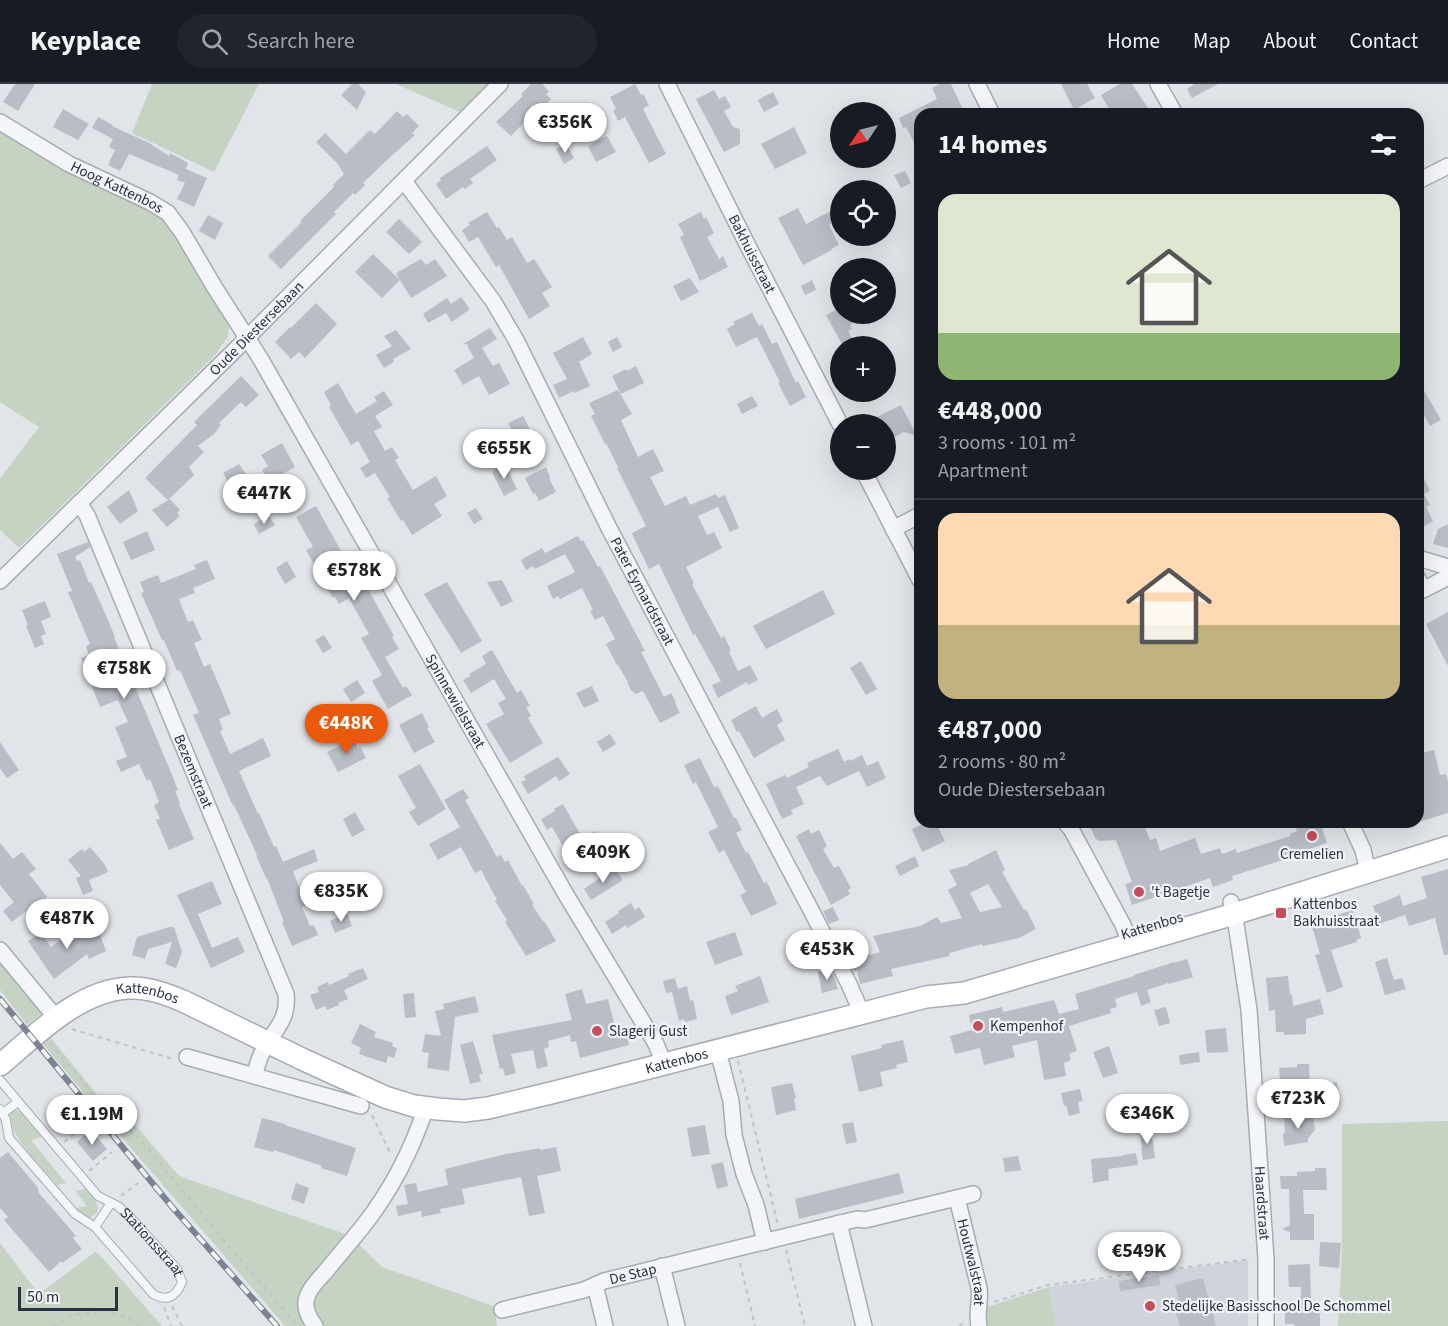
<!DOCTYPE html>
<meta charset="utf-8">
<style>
:root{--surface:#171b24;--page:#20242c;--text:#f1f3f6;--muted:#9ea1a6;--line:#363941;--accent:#ea580c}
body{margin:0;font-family:"Source Sans 3",sans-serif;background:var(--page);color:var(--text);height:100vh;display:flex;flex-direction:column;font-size:22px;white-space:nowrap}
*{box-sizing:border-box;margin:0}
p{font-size:20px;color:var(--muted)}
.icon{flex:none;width:33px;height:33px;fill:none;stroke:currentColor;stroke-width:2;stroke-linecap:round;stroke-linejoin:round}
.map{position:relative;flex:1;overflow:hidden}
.sheet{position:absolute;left:914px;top:24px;width:510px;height:720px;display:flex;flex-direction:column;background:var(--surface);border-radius:18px;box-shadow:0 6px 24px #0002}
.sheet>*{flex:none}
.needle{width:39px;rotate:235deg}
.fabs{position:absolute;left:830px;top:18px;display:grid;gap:12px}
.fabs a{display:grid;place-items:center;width:66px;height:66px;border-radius:50%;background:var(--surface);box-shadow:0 6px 24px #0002;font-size:30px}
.scale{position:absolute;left:18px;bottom:15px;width:100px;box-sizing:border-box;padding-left:6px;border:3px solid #2a3241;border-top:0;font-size:16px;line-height:21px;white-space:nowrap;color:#2a3241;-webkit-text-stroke:4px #f1f3f7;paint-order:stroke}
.price{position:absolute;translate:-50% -51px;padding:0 14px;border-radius:21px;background:#fff;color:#222;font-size:20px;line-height:39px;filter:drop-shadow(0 2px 3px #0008)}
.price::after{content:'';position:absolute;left:50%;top:36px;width:18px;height:14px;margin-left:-9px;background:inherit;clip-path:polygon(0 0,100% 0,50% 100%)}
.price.selected{background:var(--accent);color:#fff}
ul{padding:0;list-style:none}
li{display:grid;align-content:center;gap:12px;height:318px;padding:0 24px}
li+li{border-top:2px solid var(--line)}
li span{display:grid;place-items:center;height:186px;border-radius:18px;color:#555}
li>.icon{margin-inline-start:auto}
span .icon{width:108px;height:108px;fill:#fffc;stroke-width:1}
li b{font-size:26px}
h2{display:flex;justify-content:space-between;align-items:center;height:72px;padding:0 24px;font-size:26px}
header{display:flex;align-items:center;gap:36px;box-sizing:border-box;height:84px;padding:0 30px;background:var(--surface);border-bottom:2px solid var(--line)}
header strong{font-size:28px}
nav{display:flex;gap:33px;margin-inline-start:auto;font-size:21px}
.search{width:420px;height:54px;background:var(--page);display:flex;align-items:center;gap:15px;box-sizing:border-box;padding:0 21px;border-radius:33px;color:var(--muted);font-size:22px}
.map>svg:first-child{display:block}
</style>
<header>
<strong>Keyplace</strong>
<div class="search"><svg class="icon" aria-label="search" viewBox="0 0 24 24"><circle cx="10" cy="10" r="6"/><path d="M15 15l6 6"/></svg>Search here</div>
<nav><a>Home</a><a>Map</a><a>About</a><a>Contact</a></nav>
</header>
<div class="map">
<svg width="1448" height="1242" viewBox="0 0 1448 1242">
<rect width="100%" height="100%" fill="#e1e4e9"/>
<path fill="#d0d3db" d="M1248,1176V1242H1056L1049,1203Z"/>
<path fill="#c6d3c3" d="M152,0H259L214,88L132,49Z
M396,0H488L460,28Z
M0,47L65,86L156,130L168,141L229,239L228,253L214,272L19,464L0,446V395L39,343L0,318Z
M0,878L42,929L27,941L0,906Z
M50,953L105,1020L132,1037L179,1092L351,1152L382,1183L494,1222L497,1242H285L92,1019L43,960Z
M13,1026H16L21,1028L42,1053L31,1056L66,1099L57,1101C44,1085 6,1049 10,1029Z
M1448,1037V1242H1338L1342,1167V1040Z
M85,1105C89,1109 95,1115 97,1120C101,1129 91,1137 83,1132C82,1131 78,1126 77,1124L87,1122L75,1107Z
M0,1159L39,1210L95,1168L98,1169L162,1242H0Z
M1049,1203L1056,1242H984V1226L987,1223Z"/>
<path fill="#b9bdc6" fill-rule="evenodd" d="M15,0H35L18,27L3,18Z
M352,0H358L366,8L357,26L341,11Z
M531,0H542L549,8L546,10L551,15L537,28L536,26L511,52L496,38L523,12L521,10Z
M635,0L641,11L643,10L649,21L643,25L666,70L649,79L625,33L618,37L613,26L616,25L610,13Z
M940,0H951L965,30H920V70L906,43L903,44L899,34L937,15L932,4Z
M1061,0H1087L1095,14L1074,26Z
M1120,0H1132L1152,30H1112L1101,11Z
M1195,0H1218L1192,14L1187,5Z
M714,6L719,15L725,12L731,23L724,27L733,43L740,45V60L724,68L696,15Z
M773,8L779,20L764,28L758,16Z
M63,25L89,40L78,56L53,43Z
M397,27L403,33L407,30L419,42L412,49L415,51L387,76L363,99L365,101L355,111L353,109L334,128L336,130L281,185L268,172L302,138L300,137L334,103L333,101L344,90L337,79L316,58L325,49L346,70L370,46L375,50Z
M98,33L113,41L112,42L149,59L169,72L170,69L188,79L186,85L207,94L194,123L177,115L185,99L177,96L179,91L129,70L120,87L108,81L115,66L109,63L113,55L92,44Z
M794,43L807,69L775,85L761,60Z
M607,52L616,68L596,78L588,62Z
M566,60L574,74L564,80L556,65Z
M487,62L497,76L470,95L473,99L465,105L463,103L446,115L436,100L441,96L440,94Z
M905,87L911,99L901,104L894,91Z
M798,124L806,140L831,127L837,137L829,141L839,161L831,165L832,166L803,181L778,134Z
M487,128L497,144L499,143L507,156L512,153L527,179L534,175L552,203L542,209L550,222L529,235L499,181L496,183L478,153L469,158L462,146L470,141L468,139Z
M701,128L704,135L706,133L714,149L707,153L719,175L723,172L728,183L700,197L680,153L684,151L678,140Z
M208,131L223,139L215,156L199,147Z
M399,135L422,158L409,170L386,148Z
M373,170L400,196L396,189L421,175L426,181L435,175L447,192L411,214L400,196L382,214L355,188Z
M690,194L699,208L681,217L673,202Z
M812,196L816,206L805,211L801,202Z
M461,213L470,225L452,238L446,229L428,239L423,230L447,214L451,220Z
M316,219L337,240L305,274L299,268L291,275L275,258L290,243L291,244Z
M840,224V230H850L854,239L850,241L852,245L848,247L856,262H843L826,231Z
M752,229L759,242L762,240L772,260L777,258L796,299L798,297L806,313L790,322L778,299L780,298L757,253L736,263L727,245L735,240L733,238Z
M490,244L497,255L482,264L493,282L499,279L510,300L489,311L479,292L463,301L454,286L474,274L467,261L469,260H463Z
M396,246L411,265L393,275L394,278L384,284L376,271L392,262L384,252Z
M583,253L592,270L579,278L590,302L575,309L574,307L559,314L553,301L567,295L553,269Z
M617,253L622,263L613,268L608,258Z
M636,282L644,299L621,310L612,292L626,285L627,287Z
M241,292L259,311L246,323L241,318L219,339L221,341L214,350L198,362L204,368L189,383L194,391L168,416L145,394L197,341L194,338L198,334Z
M1418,296L1441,336L1430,342L1418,320Z
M338,299L356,330L377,317L374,313L384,307L393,321L375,332L382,343L374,347L385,367L392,363L399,374L395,376L413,406L436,392L447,412L434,420L442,432L412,451L403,436L401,437L387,414L390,413L375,389L366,394L360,384L370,378L358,357L351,361L329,323L331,321L324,308Z
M618,306L632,330L621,336L638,373L653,365L664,387L650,393L665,422L686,412L690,421L716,410L718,414L725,411L739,444L730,448L718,423L698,432L707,451L714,448L722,464L686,483L694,499L692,500L721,554L724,552L731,566L729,568L738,587L750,581L758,596L748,601L747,598L718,614L712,601L721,597L695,550L693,551L659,480L649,485L634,454L632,449L646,442L617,384L618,383L606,359L605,360L591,332L595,330L589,319Z
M752,312L758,322L742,330L737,320Z
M901,321L917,352L904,348L885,358V340H863Z
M523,332L538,361L507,376L502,368L504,366L501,361L516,354L508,339Z
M282,359L295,383L274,395L273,394L268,397L262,386L268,382L261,371Z
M504,378L517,405L504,412L492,388Z
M239,380L248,393L231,404L223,389Z
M546,383L550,393L549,394L556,408L539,417L535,409L533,410L525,394Z
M1418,383L1430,407L1424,410L1430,421L1426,423L1433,437L1418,446Z
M129,406L138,427L120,440L107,423Z
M170,415L180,426L177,429L180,432L167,443L152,426Z
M316,422L350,483L353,488L356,486L373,514L394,552L392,553L399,565L385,573L403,604L406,602L412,611L388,625L372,597L382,591L361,554L369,550L349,514L339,520L335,513L333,514L306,466L313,463L296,433Z
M476,424L483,435L474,440L467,429Z
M269,432L275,441L259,450L254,440Z
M1448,440V464L1433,460L1438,445Z
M147,447L155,466L131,476L123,458Z
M578,452L581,457L583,456L598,483L600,482L645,567L641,568L664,613L671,609L676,618L675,619L680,629L660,639L643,607L635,610L633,607L632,608L627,598H628L618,581H617L606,560L615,555L603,532L595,536L590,527L593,526L582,504L560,515L558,512L553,515L547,502L575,488L565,470L535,485L533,482L526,486L521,476L542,464L545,469Z
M88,458L90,463L75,473L77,477L80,476L89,499L91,498L105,529L115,553H114L170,686L178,706L175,707L180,719L179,720L194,755L169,766L156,736L160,735L154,721L159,718L150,695L147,697L139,680L121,688L116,677L127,673L115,643L128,638L118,616L100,623L91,600L92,599L81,574L89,571L86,562L90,560L68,508L72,507L57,470Z
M207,476L215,495L193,504L195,509L179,515L188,538L193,536L202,556L194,559L204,583L210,580L231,630L219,635L223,646L220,647L230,670L263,654L271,672L239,687L258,730L259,729L274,763L276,762L283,778L314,765L318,777L293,787L306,821L302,823L310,842L314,841L318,851L292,862L282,838H284L267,794H266L256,771H257L234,721L233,722L193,631L199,629L180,586L177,587L164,556H162L141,509L144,508L140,498L158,491L161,499L196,485L194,481Z
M287,477L296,493L285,500L276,484Z
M502,496L513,517L501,523L487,498Z
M447,498L482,557L461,569L424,510Z
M823,506L835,530L766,565L753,542Z
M45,517L51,533L41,537L46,550L41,552L44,560L35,564L26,542L28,541L22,526Z
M1448,528V582L1426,540Z
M324,551L332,564L323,569L315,556Z
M492,566L517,609L521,606L530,622L526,623L531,632L528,634L543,659L510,679L486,640L504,630L498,619L506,615L494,595L471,609L463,596L471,592L469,590L486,580L482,572Z
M861,577L877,605L866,611L850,584Z
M357,596L365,609L351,618L343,605Z
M592,602L599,617L584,624L576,609Z
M756,622L762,634L777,625L783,637L777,641L785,656L754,674L739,647L737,648L731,636Z
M422,629L429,643L427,644L435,658L414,669L399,641Z
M610,650L616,660L603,668L597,658Z
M353,655L358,664L360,662L366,674L338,688L327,668Z
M0,658L19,686L7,694L0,684Z
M838,665L844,678L849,675L850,677L862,671L867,682L878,677L886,694L867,703L859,687L827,702L820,692L796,703L804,720L791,726L793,730L782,735L766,700L785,691L787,694L809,683L807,679Z
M1434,666L1440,691L1446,690L1448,697V729L1418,738V670Z
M558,673L570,690L559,697L556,692L528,710L521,698L526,696L524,692Z
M700,674L714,703L718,702L734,734H736L742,746L736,749L746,769L748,768L764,799L767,798L777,820L751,832L740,811L746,808L724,766L719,769L708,748L718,743L696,698L693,700L684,681Z
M420,680L446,725L418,742L409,728L416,724L398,692Z
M463,705L469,714L465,716L497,773L501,771L505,778L508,776L522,802L523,801L534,820L532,821L543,837H544L556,857L526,872L505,838L507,836L495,817L497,816L481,786L475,789L461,763L438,776L429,760L460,743L444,716Z
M563,720L583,755L595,747L605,763L584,776L582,772L569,781L562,770L566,768L552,743L547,746L541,735L555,727L554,725Z
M355,728L365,746L352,753L343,735Z
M927,738H935L945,757L922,768L912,745Z
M1088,738H1143L1150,756L1156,754L1160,767L1195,754L1201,770L1220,764L1222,770L1236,765L1237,769L1290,752V750L1297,747L1294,738H1320L1327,759L1285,773L1286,775L1232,792L1233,796L1213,803L1210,794L1132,821L1125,800L1132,798L1116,756L1099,757L1095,754Z
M809,745L811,750L819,746L827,762L823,765L834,784L839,782L851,804L848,806L850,810L831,821L796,752Z
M0,759L13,775L22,768L36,785L29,790L47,813L27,829L26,827L12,838L3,827L14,818L0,801Z
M90,763L105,781L108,788L89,796L93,807L83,811L76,794L81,792L68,776L82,765L84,768Z
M996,766L1005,786L1002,788L1024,826L1026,825L1036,845L1019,854L983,862L982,860L949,869L950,872L891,885L893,892L860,900L857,886L854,887L848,877L880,868L873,852L920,842L937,833L941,839L962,834L948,806L957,801L949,786L969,781L968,780ZM988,800L1002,823L980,828L970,809Z
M915,772L919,782L900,792L895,782Z
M614,784L623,796L591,816L584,805Z
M1448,785V871H1444L1435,834L1409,842L1405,831L1379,840L1373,822L1400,811L1403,822L1427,814L1421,793Z
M212,797L222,820L198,830L212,864L238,853L245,868L211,884L177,811Z
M631,819L635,826L639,823L645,833L627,844L626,841L612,850L605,838L619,829L618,827Z
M833,823L839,836L829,840L823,827Z
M1353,826L1361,854L1356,856L1357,858L1331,866L1343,903L1327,909L1315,871L1320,870L1311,839Z
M347,829L352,842L335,849L330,837Z
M81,843L85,850L94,845L96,850L99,848L106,867L89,875L87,870L54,895L28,857L41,849L51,863L68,850Z
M169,843H174L182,868L176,884L165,880L172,858L148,865L145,875L132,871L137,853Z
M735,848L743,871L715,881L706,858Z
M804,853L814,875L802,881L791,859Z
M1387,874L1394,896L1402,894L1406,905L1385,911L1375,878Z
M1187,875L1193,893L1169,900L1168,899L1147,906L1151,918L1141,922L1137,908L1115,915L1117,923L1110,925L1111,929L1069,942L1077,967L1069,970L1071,976L1064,979L1066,992L1044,996L1037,956L1012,962L1015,973L984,981L980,964L955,970L950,952L972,946L969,931L1002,923L1003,928L1054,916L1059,930L1079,925L1075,910L1134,892V891L1174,878V879Z
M363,884L368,895L344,906L348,915L338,919L339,921L327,926L325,922L316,926L310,911L319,908L317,903L328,898L329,901L349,892L348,890Z
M830,885L835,895L838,905L822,909L818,888Z
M760,892L769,918L731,931L725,912L738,907L735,902Z
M1288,892L1290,911L1292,910L1293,922L1320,915L1324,930L1306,935V950L1284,951V948H1276L1275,926L1269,927L1266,894Z
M675,894L678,905L687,902L690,917L693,916L697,935L685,938L684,935L679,937L672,908L666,909L663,897Z
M582,905L586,920L608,915L616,947L625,945L629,961L580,974L576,957L571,958L570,951L548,957L549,963L544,965L548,982L537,985L533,966L511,970L516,989L505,992L503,984L500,985L492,951L572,936L565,910Z
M414,909L416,933L405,934L403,910Z
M475,912L479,928L455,933L449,987L427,984L429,969L422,968L425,950L441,952L435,927L444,925L443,920Z
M1166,923L1170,939L1159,942L1154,926Z
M360,940L376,948L374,953L393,959L392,962L397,964L394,974L388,972L386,979L359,970L361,964L351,959Z
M1226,944L1228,968L1207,969L1205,946Z
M903,956L908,978L896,981L897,984L880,988L883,1002L859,1008L851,972L882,964L881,961Z
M473,957L483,990H479L481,997L470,1000L460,961Z
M1109,962L1118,989L1103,994L1093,968Z
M1199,968L1200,978L1180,981L1179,971Z
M1297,980H1309L1310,1005L1281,1007L1279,984L1297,983Z
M1337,998L1340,1020L1334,1021L1335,1028L1325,1029L1321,1000Z
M792,999L796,1014L794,1015L796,1026L776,1031L771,1003Z
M1080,1005L1083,1017L1078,1018L1080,1029L1069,1032L1066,1021L1064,1022L1061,1009Z
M1313,1032L1315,1046L1308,1054V1058L1284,1062L1283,1050L1285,1049L1284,1034Z
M262,1034L285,1040V1041L356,1064L347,1092L321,1084L322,1082L274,1066L273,1068L254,1063Z
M853,1038L857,1058L846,1060L842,1040Z
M705,1041L710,1070L692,1073L687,1044Z
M91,1046L107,1065L93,1077L77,1058Z
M1151,1046L1155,1074L1143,1076L1141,1064H1142L1140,1048Z
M556,1063L561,1087L537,1092L545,1129L529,1132L521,1093L462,1105L465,1120L440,1125L441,1129L422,1133L421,1127L398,1132L396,1122L408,1120L404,1101L416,1099L418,1108L448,1101L445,1085L506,1070L540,1064V1066Z
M8,1068L38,1104L39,1109L76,1152L73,1154L82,1165L62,1179L61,1177L49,1188L4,1136L8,1133L0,1124V1074Z
M1136,1069L1138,1081L1108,1085L1109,1096L1093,1099L1091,1075L1123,1072V1071Z
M1018,1072L1021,1086L1005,1088L1003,1074Z
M723,1078L728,1102L717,1105L711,1081Z
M1315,1084H1326L1327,1106H1303L1304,1130H1314V1156H1290V1148L1282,1145L1290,1141L1289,1105H1281L1280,1092H1297V1088L1315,1087Z
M899,1089L904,1109L799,1135L795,1115Z
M296,1099L309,1104L304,1120L291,1115Z
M1320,1158L1341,1159L1339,1184L1319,1182Z
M1310,1180L1311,1218H1320V1242H1294V1240H1285V1228L1300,1227L1301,1203H1289L1288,1181Z
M1159,1191L1160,1201L1120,1207L1119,1197Z
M1203,1194L1216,1242H1180L1174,1224L1180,1222L1175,1201Z"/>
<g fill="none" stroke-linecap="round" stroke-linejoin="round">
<g stroke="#a6abb3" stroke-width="10">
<g id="service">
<path id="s1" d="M0,996L98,1112L118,1122L130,1133L177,1185L182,1198C176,1213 167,1218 153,1210L95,1143L75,1130L9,1054L6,1036L0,1025"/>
<path d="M3,1029L18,1018"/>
<path d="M95,1143L111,1119"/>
</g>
</g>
<g stroke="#a6abb3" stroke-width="18">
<g id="minor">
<path id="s2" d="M667,0L747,160L840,340"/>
<path d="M977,0L992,30"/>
<path d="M1158,0L1175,30"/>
<path id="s3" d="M0,38L69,80L150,118L168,129L182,148L215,204L260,274L565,809L656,960L660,970L662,981"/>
<path id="s4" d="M404,97L493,217L516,256L609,444L812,828L849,900L862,930"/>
<path d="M1418,97L1448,82"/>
<path d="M863,386L920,496"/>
<path id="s5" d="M79,419L87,431L286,910C289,935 275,945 264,965C259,973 257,983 254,992"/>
<path d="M893,445L920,431"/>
<path d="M1418,474L1448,483"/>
<path d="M1418,495L1423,506L1448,493"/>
<path id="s6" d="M0,497L230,271L500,0"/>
<path d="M1065,738L1071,745L1123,841L1131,862"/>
<path d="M1350,738L1363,766L1368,788"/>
<path id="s7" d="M1231,818L1236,840L1249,926L1266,1175V1242"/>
<path d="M0,866L57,935"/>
<path d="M718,967L731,1017L734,1051L744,1090L756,1121L765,1158"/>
<path d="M187,973L361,1022"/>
<path id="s8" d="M957,1114L979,1204C981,1217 976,1229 979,1242"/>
<path d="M839,1139L864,1242"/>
<path d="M662,1182L677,1242"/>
<path d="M595,1201L605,1242"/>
<path id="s9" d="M502,1226L584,1206L604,1197L857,1135L865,1136L973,1110"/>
<path d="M315,1242C309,1234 303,1224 307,1213C310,1203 320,1194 326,1187C339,1171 352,1156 364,1141C392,1105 412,1066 426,1023"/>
</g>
</g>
<g stroke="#a6abb3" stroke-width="24">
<g id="secondary">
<path id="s10" d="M0,981C36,951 79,906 129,904C148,903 166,910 183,917L302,975L385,1013L414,1022L438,1025L464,1027L488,1024L555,1008L926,913L964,909L1234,830L1448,763"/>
</g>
</g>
<path stroke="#bfc2c8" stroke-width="2" stroke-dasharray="4.5 4.5" stroke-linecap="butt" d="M72,945L173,975
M50,959L102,1020L142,1057L229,1163L295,1238
M738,977L778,1141
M372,1031L391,1071
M64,1058L88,1039
M89,1087L112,1068
M121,1112L138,1099
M786,1166L805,1242
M740,1179L755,1242
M994,1218L1048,1201L1251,1175
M172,1222L182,1242
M164,1223L171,1242
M52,1242L73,1231L103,1227L125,1232L139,1242
M959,1242L965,1238"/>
<use href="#service" stroke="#f4f5f8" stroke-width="8"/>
<use href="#minor" stroke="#f4f5f8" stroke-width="15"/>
<use href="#secondary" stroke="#fff" stroke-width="21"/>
<g stroke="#7b8392" stroke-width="6">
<path id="rail" d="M0,915L173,1124L277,1242"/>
</g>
<use href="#rail" stroke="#f1f3f7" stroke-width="4" stroke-dasharray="11" stroke-linecap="butt"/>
</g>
<g fill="#c94c5a" stroke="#f1f3f7" stroke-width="2">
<circle cx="1312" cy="752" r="6"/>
<circle cx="1139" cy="808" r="6"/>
<rect x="1275" y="823" width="12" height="12" rx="3"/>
<circle cx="978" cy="942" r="6"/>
<circle cx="597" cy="947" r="6"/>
<circle cx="1150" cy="1222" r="6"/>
</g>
<g text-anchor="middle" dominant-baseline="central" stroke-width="4.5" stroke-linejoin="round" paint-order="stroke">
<g font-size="15" fill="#2a3241" stroke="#f1f3f7">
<text stroke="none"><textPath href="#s3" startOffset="134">Hoog Kattenbos</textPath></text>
<text stroke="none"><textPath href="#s2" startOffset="190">Bakhuisstraat</textPath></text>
<text stroke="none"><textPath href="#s6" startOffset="360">Oude Diestersebaan</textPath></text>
<text stroke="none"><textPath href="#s4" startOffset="476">Pater Eymardstraat</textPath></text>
<text stroke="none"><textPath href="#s3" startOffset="758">Spinnewielstraat</textPath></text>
<text stroke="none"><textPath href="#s5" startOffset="292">Bezemstraat</textPath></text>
<text transform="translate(1152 842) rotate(-17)">Kattenbos</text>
<text stroke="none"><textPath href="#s10" startOffset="172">Kattenbos</textPath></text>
<text stroke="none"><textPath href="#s10" startOffset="732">Kattenbos</textPath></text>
<text stroke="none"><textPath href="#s7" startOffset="303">Haardstraat</textPath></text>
<text stroke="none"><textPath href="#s1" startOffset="224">Stationsstraat</textPath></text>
<text stroke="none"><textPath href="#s8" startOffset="66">Houtwalstraat</textPath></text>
<text stroke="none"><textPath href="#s9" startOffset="136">De Stap</textPath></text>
</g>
<g font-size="15" fill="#2a3241" stroke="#f1f3f7" text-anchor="start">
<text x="1312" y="770" text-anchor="middle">Cremelien</text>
<text x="1151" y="808">'t Bagetje</text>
<text x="1293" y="820">Kattenbos<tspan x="1293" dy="17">Bakhuisstraat</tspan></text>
<text x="990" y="942">Kempenhof</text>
<text x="609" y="947">Slagerij Gust</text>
<text x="1162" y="1222">Stedelijke Basisschool De Schommel</text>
</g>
</g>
</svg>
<div class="fabs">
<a><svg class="needle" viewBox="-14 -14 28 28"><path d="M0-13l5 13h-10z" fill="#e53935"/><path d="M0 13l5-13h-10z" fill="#9ea1a6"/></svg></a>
<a><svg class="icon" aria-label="locate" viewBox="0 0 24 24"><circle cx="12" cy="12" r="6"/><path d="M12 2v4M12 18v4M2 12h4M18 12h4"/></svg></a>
<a><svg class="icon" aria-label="layers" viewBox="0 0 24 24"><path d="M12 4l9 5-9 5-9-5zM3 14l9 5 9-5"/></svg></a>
<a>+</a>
<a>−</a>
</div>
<div class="scale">50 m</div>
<b class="price" style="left:565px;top:70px">€356K</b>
<b class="price" style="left:504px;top:396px">€655K</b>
<b class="price" style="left:264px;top:441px">€447K</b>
<b class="price" style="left:354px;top:518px">€578K</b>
<b class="price" style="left:124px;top:616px">€758K</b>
<b class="price selected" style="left:346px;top:671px">€448K</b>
<b class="price" style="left:603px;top:800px">€409K</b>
<b class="price" style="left:341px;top:839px">€835K</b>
<b class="price" style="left:67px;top:866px">€487K</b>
<b class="price" style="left:827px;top:897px">€453K</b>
<b class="price" style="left:1298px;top:1046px">€723K</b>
<b class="price" style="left:1147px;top:1061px">€346K</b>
<b class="price" style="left:92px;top:1062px">€1.19M</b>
<b class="price" style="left:1139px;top:1199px">€549K</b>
<section class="sheet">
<h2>14 homes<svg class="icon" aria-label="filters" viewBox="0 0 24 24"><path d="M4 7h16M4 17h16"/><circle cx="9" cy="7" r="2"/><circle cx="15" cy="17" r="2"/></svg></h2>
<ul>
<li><span style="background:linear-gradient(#dfe7d0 75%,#8fb573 0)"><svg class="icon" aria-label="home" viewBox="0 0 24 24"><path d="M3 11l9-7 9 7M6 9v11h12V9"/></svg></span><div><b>€448,000</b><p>3 rooms · 101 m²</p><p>Apartment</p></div></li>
<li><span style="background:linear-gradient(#ffd9b3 60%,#c2b280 0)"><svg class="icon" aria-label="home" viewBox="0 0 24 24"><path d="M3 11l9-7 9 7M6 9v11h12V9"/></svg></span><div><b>€487,000</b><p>2 rooms · 80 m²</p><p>Oude Diestersebaan</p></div></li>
</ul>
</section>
</div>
